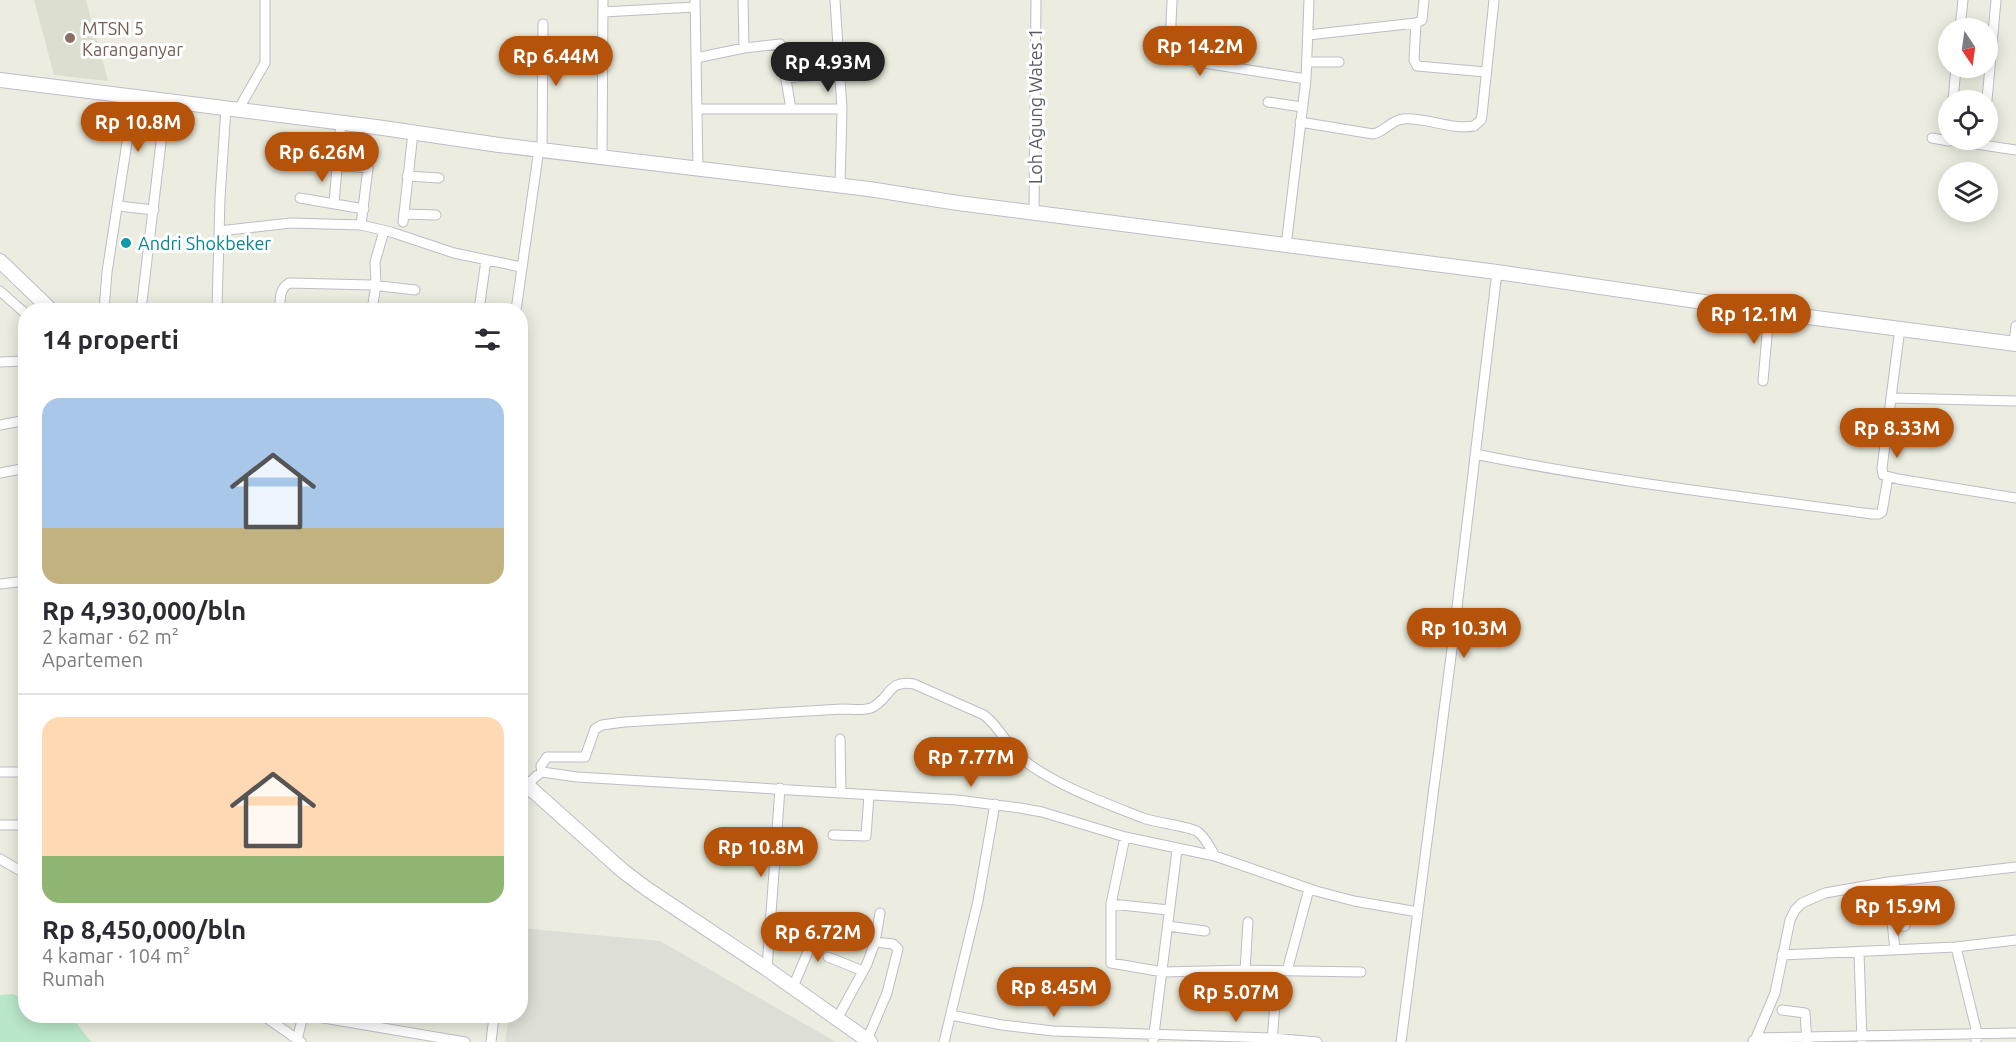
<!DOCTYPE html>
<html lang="id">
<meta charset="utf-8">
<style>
:root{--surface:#fff;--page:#f7f7f7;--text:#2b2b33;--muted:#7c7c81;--line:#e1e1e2;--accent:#b45309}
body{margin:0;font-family:Ubuntu,sans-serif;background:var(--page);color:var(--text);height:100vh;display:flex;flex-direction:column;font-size:22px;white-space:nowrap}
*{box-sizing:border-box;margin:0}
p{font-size:20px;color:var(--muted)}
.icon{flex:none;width:33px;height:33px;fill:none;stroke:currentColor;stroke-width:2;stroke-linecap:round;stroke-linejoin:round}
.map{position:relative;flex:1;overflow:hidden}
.details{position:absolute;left:18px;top:303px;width:510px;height:720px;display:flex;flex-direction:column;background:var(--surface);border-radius:24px;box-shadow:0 3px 15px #0003}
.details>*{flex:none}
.needle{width:39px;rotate:167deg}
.tools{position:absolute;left:1938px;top:18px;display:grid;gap:12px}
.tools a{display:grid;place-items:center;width:60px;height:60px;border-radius:50%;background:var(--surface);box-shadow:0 3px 15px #0003;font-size:30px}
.price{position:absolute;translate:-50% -51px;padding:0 14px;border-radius:21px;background:var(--accent);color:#fff;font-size:20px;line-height:39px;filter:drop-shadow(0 2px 3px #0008)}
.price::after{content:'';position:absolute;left:50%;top:36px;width:18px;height:14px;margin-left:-9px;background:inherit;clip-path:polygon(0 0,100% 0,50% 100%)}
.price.on{background:#222;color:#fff}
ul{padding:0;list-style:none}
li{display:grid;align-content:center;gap:12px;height:318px;padding:0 24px}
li+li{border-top:2px solid var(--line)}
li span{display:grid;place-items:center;height:186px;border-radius:18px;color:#555}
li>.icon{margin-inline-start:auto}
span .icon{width:108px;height:108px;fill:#fffc;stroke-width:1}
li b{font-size:26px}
h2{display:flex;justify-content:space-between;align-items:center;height:72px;padding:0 24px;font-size:26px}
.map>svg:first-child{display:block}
</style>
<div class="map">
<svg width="2016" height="1042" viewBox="0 0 2016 1042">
<rect width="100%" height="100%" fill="#ecede0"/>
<path fill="#ddded5" d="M521,928L660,941L836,1042H505L509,1016H520Z"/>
<path fill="#dcdecf" d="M34,0H86L108,81L54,75Z"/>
<path fill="#bae7c9" d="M13,994L25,999L26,1016H71L91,1042H0V995Z"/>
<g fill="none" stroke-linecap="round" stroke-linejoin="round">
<g stroke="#bdbdc5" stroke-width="11">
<path id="street" d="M695,0L698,169
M743,0L744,48
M835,0L842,109L840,185
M1172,0C1172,14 1167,50 1178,59L1306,79
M603,12L695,7
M1416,23L1414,60L1417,66L1486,72
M1960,28L1963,0
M1308,35L1416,23L1422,20L1424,0
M696,58L744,48L780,44L791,109
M1307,62H1339
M786,78L840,73
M1953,100L1956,68
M1987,100L1996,0
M1268,102L1302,107
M698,109H842
M238,110L265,63V0
M1300,122L1373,134C1385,132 1391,120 1403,119C1426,117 1450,130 1474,126L1481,120L1482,115L1494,0
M1932,138L1949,141
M1949,140L2016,150
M542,149L543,24
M602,157L603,0
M297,161L368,168L361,225
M407,176L439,178
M300,198L364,209
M334,203L341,122
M118,206L154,210
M1034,213L1036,0
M404,214L436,215
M403,222L413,133
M219,231L291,223L361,225L391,232L454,253L521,267
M1286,246L1306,79L1309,0
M0,291L26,314
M104,310L107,272L134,97
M141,310L166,101
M217,310L220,198L226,108
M280,310C280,300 279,289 289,283L372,285L415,290
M372,310L376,285L375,262L384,231
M479,310L486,260
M516,310L539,149
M1900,328L1882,468L1883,475L1898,479L2016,498
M2014,344L2016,326
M0,362L26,361
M1763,381L1769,312
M1892,398L2016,401
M0,425L26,420
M1475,454C1606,481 1739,496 1872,514H1879L1882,512L1888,477
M0,473L26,468
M0,584L26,581
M840,739L841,792
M0,772H26
M542,772L541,766L547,757H585L595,729L602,725L624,722L842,709C851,709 862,711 871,708C891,699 887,679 914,684L984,715C1000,727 1007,746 1021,758C1052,784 1105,803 1143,818C1156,823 1190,826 1198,832C1206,838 1210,848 1215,856
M520,807C524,791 529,780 542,772L577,777L957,800L1020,808L1042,812L1125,837L1215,856L1316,891L1354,901L1418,912
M0,825H26
M833,835L866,836L869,795
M1125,837L1111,904V963L1163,972L1245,970L1361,972
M777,838L802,839
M0,859L26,874
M1111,904L1169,910
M1891,912L1895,950
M1168,926L1205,931
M1893,927L1905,926
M1956,947L1977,1033L1976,1042
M1859,952L1862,1042
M1782,955L1956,947L2016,940
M828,957L863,971
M767,969L780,788
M1245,970L1248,922
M1287,971L1309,889
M793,987L818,928
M1782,1010L1805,1013L1807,1042
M951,1015L1002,1025L1053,1031L1272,1038L1317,1042
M264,1016L301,1042
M312,1016L465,1042
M837,1019L867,964L875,942L880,913
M1756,1038L1775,993L1790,920L1795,910L1802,903L1825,893L1888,882L2016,867
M297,1040L303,1016
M867,1040L887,993L898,949L893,944L875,942
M1753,1041L1756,1038L2016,1033
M491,1042L494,1016
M944,1042L978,901L995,804
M1153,1042L1177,850
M1272,1042L1275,1003
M1401,1042L1453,641L1497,272"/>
</g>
<g stroke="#bdbec7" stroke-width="16">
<path id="secondary" d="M0,80L376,127L499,145L869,189L958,203L1497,272L1793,315L2016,344
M0,261L51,310
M520,779L623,871L647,889L767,969L870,1042"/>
</g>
<use href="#street" stroke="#fff" stroke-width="9"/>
<use href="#secondary" stroke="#fff" stroke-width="14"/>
</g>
<circle fill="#8d6e63" stroke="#fff" stroke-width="2" cx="70" cy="38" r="6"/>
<circle fill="#0f9aa8" stroke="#fff" stroke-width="2" cx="126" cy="243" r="6"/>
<g text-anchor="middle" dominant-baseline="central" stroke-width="6" stroke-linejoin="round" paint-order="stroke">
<g font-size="18" fill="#785e54" stroke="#fff" text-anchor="start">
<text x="82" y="28">MTSN 5<tspan x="82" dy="21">Karanganyar</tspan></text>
</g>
<g font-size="18" fill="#595a63" stroke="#fff">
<text transform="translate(1035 106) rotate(-90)">Loh Agung Wates 1</text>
</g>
<g font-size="18" fill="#0d838f" stroke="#fff" text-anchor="start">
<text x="138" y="243">Andri Shokbeker</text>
</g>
</g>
</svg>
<div class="tools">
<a><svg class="needle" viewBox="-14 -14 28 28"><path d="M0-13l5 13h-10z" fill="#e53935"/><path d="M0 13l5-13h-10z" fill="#7c7c81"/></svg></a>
<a><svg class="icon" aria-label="locate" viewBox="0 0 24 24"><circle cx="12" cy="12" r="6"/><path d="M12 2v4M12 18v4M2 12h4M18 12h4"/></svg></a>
<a><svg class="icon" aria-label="layers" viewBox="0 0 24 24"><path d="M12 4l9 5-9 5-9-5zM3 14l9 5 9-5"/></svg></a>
</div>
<b class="price" style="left:1200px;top:77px">Rp 14.2M</b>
<b class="price" style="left:556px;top:87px">Rp 6.44M</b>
<b class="price on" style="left:828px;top:93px">Rp 4.93M</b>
<b class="price" style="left:138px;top:153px">Rp 10.8M</b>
<b class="price" style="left:322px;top:183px">Rp 6.26M</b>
<b class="price" style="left:1754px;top:345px">Rp 12.1M</b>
<b class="price" style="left:1897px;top:459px">Rp 8.33M</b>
<b class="price" style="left:1464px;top:659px">Rp 10.3M</b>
<b class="price" style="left:971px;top:788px">Rp 7.77M</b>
<b class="price" style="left:761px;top:878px">Rp 10.8M</b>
<b class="price" style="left:1898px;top:937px">Rp 15.9M</b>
<b class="price" style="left:818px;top:963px">Rp 6.72M</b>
<b class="price" style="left:1054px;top:1018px">Rp 8.45M</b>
<b class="price" style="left:1236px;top:1023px">Rp 5.07M</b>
<section class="details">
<h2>14 properti<svg class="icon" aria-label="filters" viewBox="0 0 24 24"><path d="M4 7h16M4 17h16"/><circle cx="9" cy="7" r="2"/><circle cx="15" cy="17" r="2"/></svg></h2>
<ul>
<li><span style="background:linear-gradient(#a9c7e8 70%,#c2b280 0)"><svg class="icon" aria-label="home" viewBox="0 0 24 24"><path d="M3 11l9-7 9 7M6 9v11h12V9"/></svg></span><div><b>Rp 4,930,000/bln</b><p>2 kamar · 62 m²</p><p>Apartemen</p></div></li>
<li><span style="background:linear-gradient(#ffd9b3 75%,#8fb573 0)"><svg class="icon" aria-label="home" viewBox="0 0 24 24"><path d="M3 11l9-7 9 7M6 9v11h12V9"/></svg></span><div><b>Rp 8,450,000/bln</b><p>4 kamar · 104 m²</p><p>Rumah</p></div></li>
</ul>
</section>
</div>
